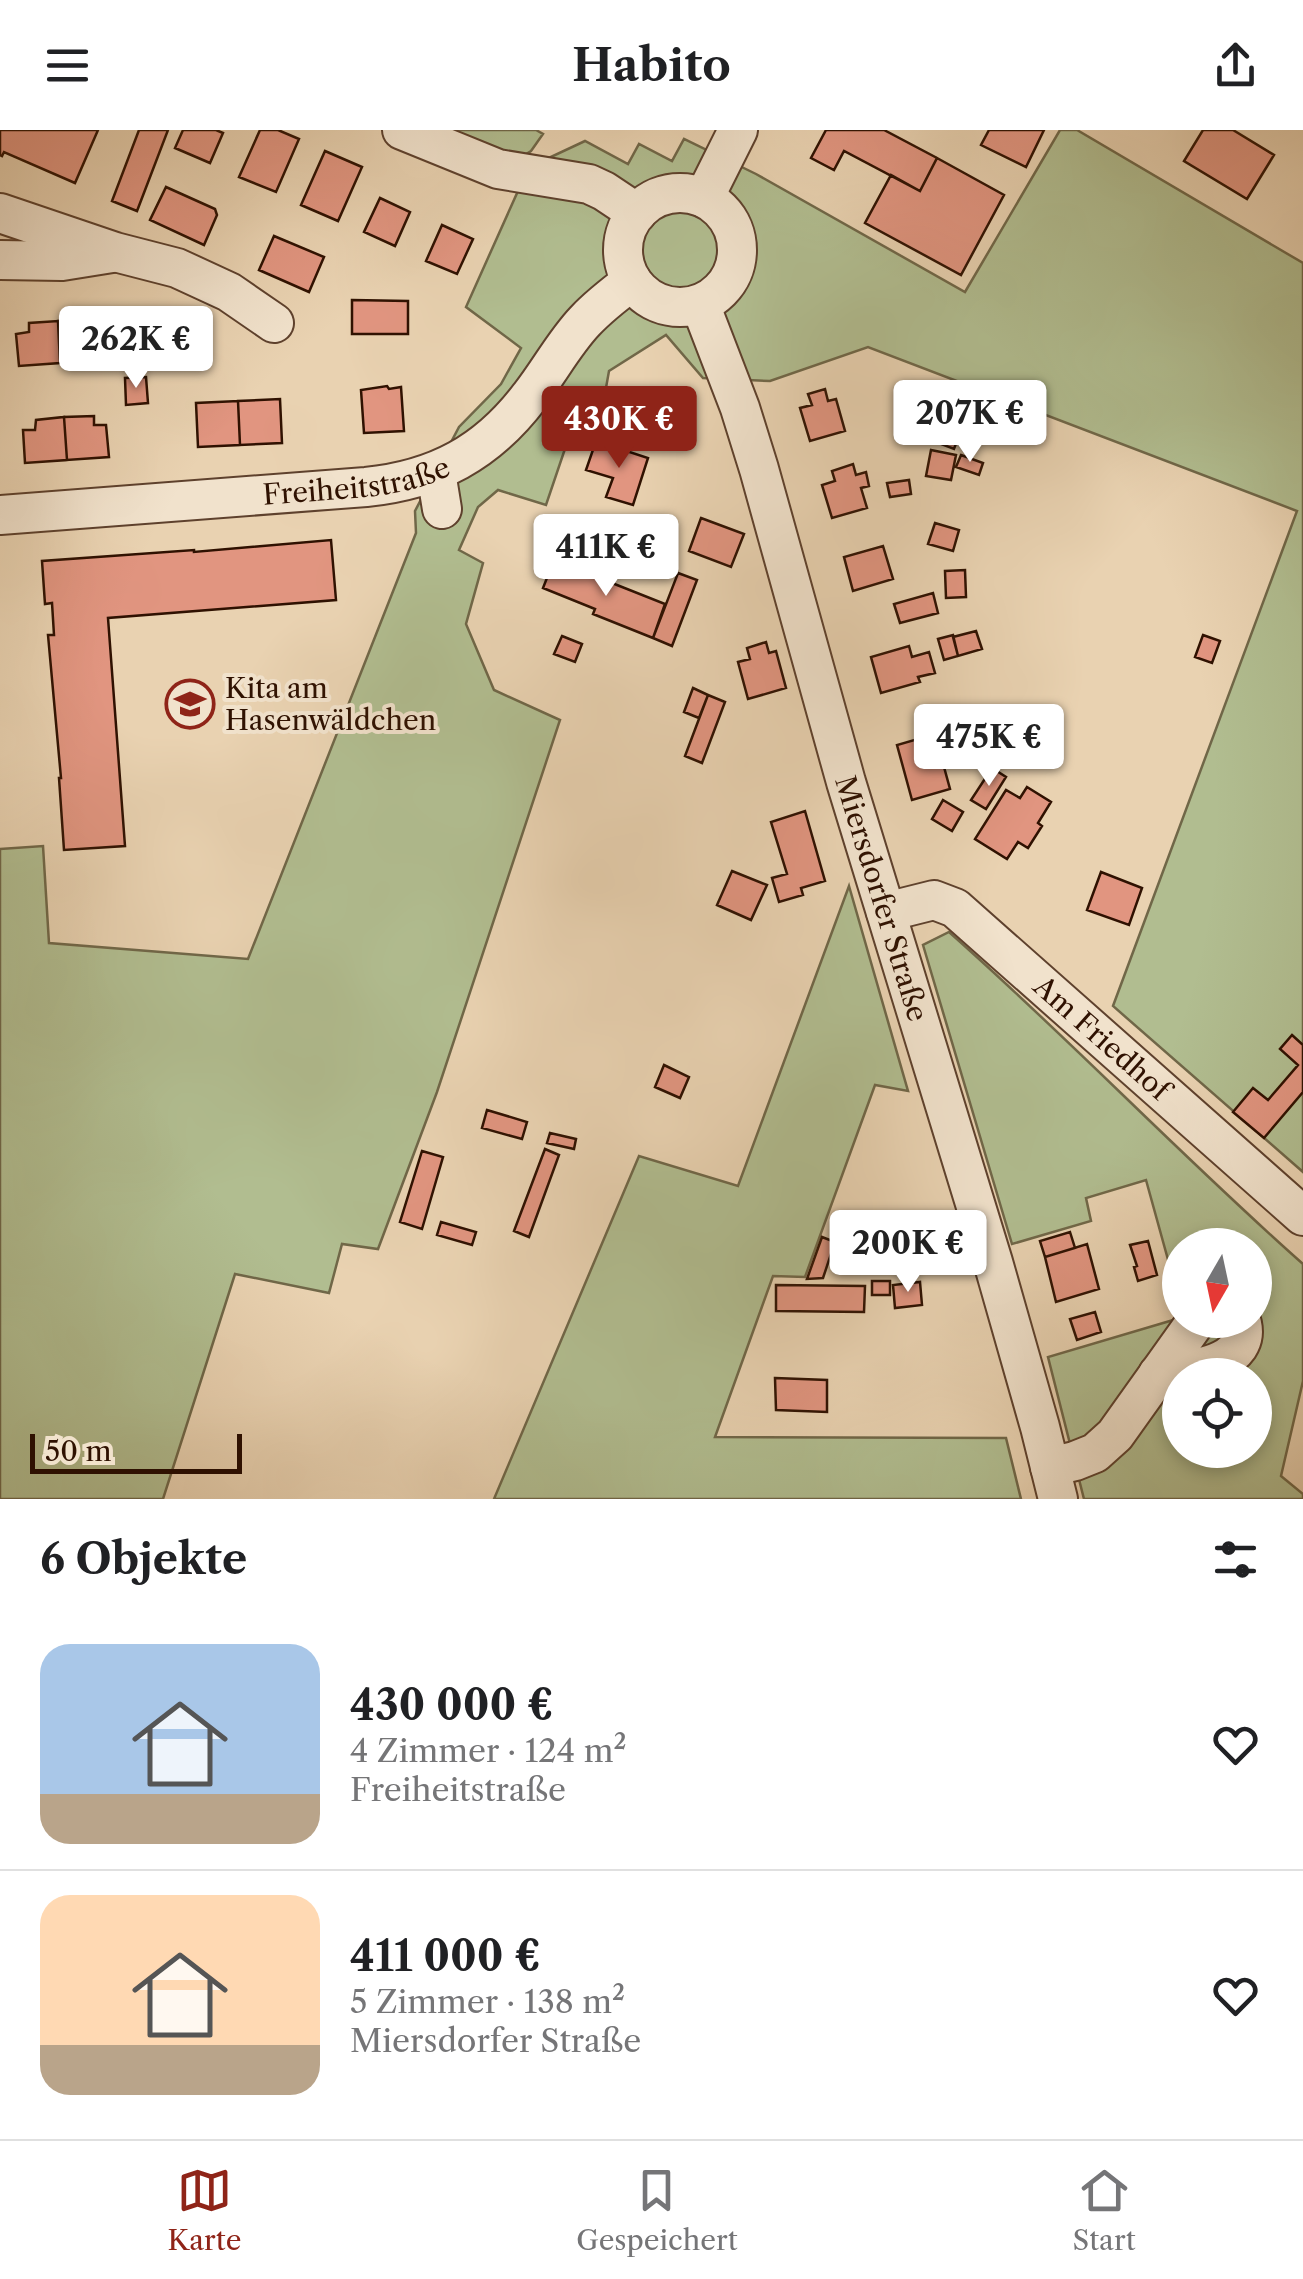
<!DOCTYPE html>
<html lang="de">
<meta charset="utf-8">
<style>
:root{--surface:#fff;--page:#f2f2f2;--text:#202124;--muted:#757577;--line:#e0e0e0;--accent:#8f2418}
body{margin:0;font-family:"Libre Caslon Text",serif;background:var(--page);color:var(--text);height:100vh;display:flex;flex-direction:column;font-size:38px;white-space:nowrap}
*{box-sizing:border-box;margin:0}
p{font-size:32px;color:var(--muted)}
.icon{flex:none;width:55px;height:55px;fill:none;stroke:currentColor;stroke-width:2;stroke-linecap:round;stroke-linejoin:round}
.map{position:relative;height:1369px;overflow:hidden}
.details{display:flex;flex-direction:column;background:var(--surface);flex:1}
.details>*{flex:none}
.needle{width:65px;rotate:189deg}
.buttons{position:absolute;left:1162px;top:1098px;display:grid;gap:20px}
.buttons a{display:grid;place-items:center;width:110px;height:110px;border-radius:50%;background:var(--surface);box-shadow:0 5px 15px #0003;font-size:50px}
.scale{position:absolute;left:30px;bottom:25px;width:212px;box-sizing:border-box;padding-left:10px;border:5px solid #2f1101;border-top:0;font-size:28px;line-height:35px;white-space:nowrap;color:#2f1101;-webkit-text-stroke:8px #f1e2cc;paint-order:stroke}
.price{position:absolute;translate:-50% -85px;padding:0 22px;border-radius:10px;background:#fff;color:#222;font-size:32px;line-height:65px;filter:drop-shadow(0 2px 5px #0008)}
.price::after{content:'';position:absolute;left:50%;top:60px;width:30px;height:22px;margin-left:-15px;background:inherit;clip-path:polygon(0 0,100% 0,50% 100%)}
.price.selected{background:var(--accent);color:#fff}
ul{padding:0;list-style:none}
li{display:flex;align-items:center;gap:30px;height:250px;padding:0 40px}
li+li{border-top:2px solid var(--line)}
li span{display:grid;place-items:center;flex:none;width:280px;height:200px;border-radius:30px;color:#555}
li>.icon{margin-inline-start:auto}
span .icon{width:120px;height:120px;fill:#fffc;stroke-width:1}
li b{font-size:42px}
h2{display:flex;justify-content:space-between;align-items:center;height:120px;padding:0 40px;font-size:42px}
header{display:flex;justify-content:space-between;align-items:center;height:130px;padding:0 40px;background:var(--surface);font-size:45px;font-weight:700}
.tabs{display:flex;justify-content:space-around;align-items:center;height:140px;border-top:2px solid var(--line);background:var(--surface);font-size:28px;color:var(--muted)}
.tabs a{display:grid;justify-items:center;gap:5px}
.tabs .selected{color:var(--accent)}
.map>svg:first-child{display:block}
</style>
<header><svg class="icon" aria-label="menu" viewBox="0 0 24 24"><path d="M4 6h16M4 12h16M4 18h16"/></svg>Habito<svg class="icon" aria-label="share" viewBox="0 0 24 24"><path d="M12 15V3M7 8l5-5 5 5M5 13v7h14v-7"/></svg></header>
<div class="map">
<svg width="1303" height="1369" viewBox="0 0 1303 1369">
<rect width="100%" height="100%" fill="#e9d2b1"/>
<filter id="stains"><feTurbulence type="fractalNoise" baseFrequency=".002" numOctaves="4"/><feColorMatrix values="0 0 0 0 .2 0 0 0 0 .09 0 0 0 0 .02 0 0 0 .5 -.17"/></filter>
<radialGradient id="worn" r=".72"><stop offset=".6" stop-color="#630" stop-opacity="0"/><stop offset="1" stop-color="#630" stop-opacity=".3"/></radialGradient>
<path fill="#b1bd90" stroke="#706748" stroke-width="2.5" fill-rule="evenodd" d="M440,0H536L543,4L531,21L518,29Z
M1060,0H1077L1303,133V1042L1113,876L1297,381L868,217L770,251L703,248L666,205L609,241L597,308L570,304L546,375L498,360L478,377L459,420L483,433L466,494L494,560L560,590L437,962L378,1119L342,1114L329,1163L235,1144L163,1369H0V719L43,716L49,813L248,829L416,403L415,381L459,297L501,254L521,218L466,177L518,61L540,32L585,11L628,34L639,14L672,31L684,9L756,44L965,162Z
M849,756L908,961L875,955L805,1147L773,1146L715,1307L1006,1308L1021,1369H494L639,1026L738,1056Z
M949,802C1070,909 1182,1027 1303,1134V1251L1281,1346L1303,1364V1369H1084L1048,1227L1180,1188V1190H1255V1115H1180V1173L1146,1050L1086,1068L1091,1091L1012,1114L923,815ZM1180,1245H1255V1320H1180Z"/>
<path fill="#e19580" stroke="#2f1101" stroke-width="2.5" d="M0,0H98L75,53L4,22L2,26L0,25Z
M139,0H168L137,81L112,71Z
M183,0H216L223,3L210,33L175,18Z
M260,0H278L299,9L276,62L239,47Z
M826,0H884L937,28L920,61L844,21L834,40L811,28Z
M989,0H1044L1026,37L981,15Z
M1203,0H1233L1274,25L1247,69L1184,31Z
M325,21L362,37L338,91L301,75Z
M937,28L1004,65L961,145L865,93L891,45L920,61Z
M166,57L215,79L217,85L204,115L150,90Z
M380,68L410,82L395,116L364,102Z
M442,95L473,109L457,144L426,131Z
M274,106L324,127L309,162L259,140Z
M352,170L408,171V204H352Z
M87,189L88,198L100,197L102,221H109L110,230L60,233L58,191Z
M58,191L60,233L19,236L16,204L29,202V193Z
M146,247L148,273L126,275L125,248Z
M387,256L389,259L401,257L404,301L364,303L361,260Z
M825,259L828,271L836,269L845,301L810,311L800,278L812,275L808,264Z
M940,263L971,274L954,319L923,307Z
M280,269L282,313L240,315L238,271Z
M238,271L240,315L198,317L196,273Z
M94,286V295H106L109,327L67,330L64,287Z
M64,287L67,330L25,333L23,300H35L36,290Z
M596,311L648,328L633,375L606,367L613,348L586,340Z
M931,320L956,325L951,350L926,346Z
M961,325L983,333L979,345L956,337Z
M853,334L856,345L866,342L869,356L861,358L867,378L832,388L822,355L835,351L832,341Z
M909,350L911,364L890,367L887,353Z
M701,388L744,404L731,437L689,421Z
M935,393L959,400L953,421L928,414Z
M331,410L336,470L108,488L125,716L64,720L59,648H61L48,505H54L52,473L45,474L42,431L194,420V422Z
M883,416L893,449L853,461L844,427Z
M554,430L665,474L653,508L593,484L595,479L543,458Z
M965,440L966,467L946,468L945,441Z
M678,443L697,450L672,516L653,508Z
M933,463L938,483L900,493L894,474Z
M976,501L982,519L958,526L953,507Z
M953,505L958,526L944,530L938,509Z
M1203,505L1220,511L1212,533L1195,527Z
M562,506L582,514L575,532L554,524Z
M766,512L769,523L776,521L786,558L748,569L738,532L750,529L747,518Z
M909,516L912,527L929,522L935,543L918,547L920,552L881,563L871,527Z
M693,558L708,565L699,588L684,582Z
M708,565L725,572L702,633L685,626Z
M935,604L950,659L912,670L897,615Z
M992,638L1006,647L986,679L971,670Z
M1027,657L1051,672L1038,693L1042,696L1028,718L1018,712L1007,729L975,709L1006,660L1020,668Z
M943,670L963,682L952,701L932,689Z
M805,681L825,751L801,758L803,765L779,772L772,748L787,744L771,692Z
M732,741L767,755L751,790L717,775Z
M1101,742L1142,758L1129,795L1087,780Z
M1292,905L1303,915V962L1264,1008L1233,982L1253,958L1268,970L1298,935L1280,919Z
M664,935L689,947L680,968L655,957Z
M487,980L527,992L522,1009L482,998Z
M550,1003L576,1009L574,1019L547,1013Z
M545,1019L559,1025L529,1107L514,1101Z
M422,1021L443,1027L422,1099L400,1092Z
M925,1086L936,1122L896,1134L884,1096Z
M441,1092L476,1102L472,1115L437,1105Z
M1070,1102L1075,1118L1045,1127L1040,1111Z
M822,1107L835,1112L823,1148L807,1149Z
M1148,1111L1157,1145L1138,1151L1134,1137L1137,1136L1130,1115Z
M1087,1114L1099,1159L1056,1172L1045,1127Z
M872,1151H890V1165H872Z
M920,1152L922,1175L895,1178L893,1155Z
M776,1155L865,1156L864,1182L776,1181Z
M1095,1182L1101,1202L1077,1210L1070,1189Z
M775,1248L827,1250V1282L776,1280Z"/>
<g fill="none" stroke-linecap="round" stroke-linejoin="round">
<g stroke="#5e412d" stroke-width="42">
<g id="minor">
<path d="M402,0L498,39L589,54L604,61L637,83"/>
<circle cx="680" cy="120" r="57"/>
<path d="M704,68L738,0"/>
<path d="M0,83L115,122L177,138L229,162L274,193"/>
<path d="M0,130L62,131L112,123"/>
<path id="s1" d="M700,174L740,278L759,339L846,652L993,1132L1040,1297L1058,1369"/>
<path d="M436,342L442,379"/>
<path id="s2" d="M0,385L366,357C436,350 487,323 530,266C549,242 564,213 585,191C599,176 616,163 632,151"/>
<path id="s3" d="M886,782L934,770L955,778L1303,1086"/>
<path d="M1158,1244C1188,1241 1255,1235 1241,1190"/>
<path d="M1050,1337L1075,1331L1095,1323L1115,1305L1197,1190"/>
</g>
</g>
<use href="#minor" stroke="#f1e2cc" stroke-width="38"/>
</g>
<defs>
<g id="school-ring" transform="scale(2.5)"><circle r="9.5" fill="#f1e2cc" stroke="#8f2418" stroke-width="1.5"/><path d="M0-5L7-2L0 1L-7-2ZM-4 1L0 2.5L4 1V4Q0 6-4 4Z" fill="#8f2418"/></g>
</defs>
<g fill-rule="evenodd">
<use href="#school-ring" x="190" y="574"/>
</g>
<g text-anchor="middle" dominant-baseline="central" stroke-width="8" stroke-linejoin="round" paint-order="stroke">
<g font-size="28" fill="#2f1101" stroke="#f1e2cc">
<text stroke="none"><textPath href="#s2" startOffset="358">Freiheitstraße</textPath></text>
<text stroke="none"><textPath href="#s1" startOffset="622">Miersdorfer Straße</textPath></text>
<text stroke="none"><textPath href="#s3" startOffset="268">Am Friedhof</textPath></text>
</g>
<g font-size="28" fill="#2f1101" stroke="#f1e2cc" text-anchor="start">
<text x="225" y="558">Kita am<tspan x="225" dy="32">Hasenwäldchen</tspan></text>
</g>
</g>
<rect width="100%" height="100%" filter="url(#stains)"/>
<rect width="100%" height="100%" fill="url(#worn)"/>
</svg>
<div class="buttons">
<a><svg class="needle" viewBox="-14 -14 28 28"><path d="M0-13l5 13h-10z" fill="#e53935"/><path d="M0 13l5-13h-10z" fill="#757577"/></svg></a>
<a><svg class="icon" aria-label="locate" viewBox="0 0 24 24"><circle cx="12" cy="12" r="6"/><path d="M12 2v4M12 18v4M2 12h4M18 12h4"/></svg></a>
</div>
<div class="scale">50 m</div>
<b class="price" style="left:136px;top:261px">262K €</b>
<b class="price" style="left:970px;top:335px">207K €</b>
<b class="price selected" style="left:619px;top:341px">430K €</b>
<b class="price" style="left:606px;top:469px">411K €</b>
<b class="price" style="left:989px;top:659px">475K €</b>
<b class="price" style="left:908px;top:1165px">200K €</b>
</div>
<section class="details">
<h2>6 Objekte<svg class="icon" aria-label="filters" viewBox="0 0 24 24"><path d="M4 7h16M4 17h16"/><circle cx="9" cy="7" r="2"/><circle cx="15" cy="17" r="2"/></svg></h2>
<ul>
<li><span style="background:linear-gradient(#a9c7e8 75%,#b9a48a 0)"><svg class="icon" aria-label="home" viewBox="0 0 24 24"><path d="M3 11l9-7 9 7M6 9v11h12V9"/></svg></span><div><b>430 000 €</b><p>4 Zimmer · 124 m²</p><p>Freiheitstraße</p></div><svg class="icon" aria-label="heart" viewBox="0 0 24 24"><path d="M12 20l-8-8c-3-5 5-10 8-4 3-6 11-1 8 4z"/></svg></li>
<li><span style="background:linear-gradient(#ffd9b3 75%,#b9a48a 0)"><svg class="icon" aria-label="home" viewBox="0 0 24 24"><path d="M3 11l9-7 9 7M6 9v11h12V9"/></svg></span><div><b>411 000 €</b><p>5 Zimmer · 138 m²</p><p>Miersdorfer Straße</p></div><svg class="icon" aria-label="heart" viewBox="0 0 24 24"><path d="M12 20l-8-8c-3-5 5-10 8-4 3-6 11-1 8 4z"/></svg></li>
</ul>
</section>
<nav class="tabs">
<a class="selected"><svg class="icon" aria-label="map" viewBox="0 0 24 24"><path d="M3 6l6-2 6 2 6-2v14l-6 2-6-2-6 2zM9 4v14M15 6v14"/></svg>Karte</a>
<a><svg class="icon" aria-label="saved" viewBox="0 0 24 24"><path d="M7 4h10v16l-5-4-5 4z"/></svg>Gespeichert</a>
<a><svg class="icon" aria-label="home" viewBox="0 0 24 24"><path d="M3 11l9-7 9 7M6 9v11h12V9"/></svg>Start</a>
</nav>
